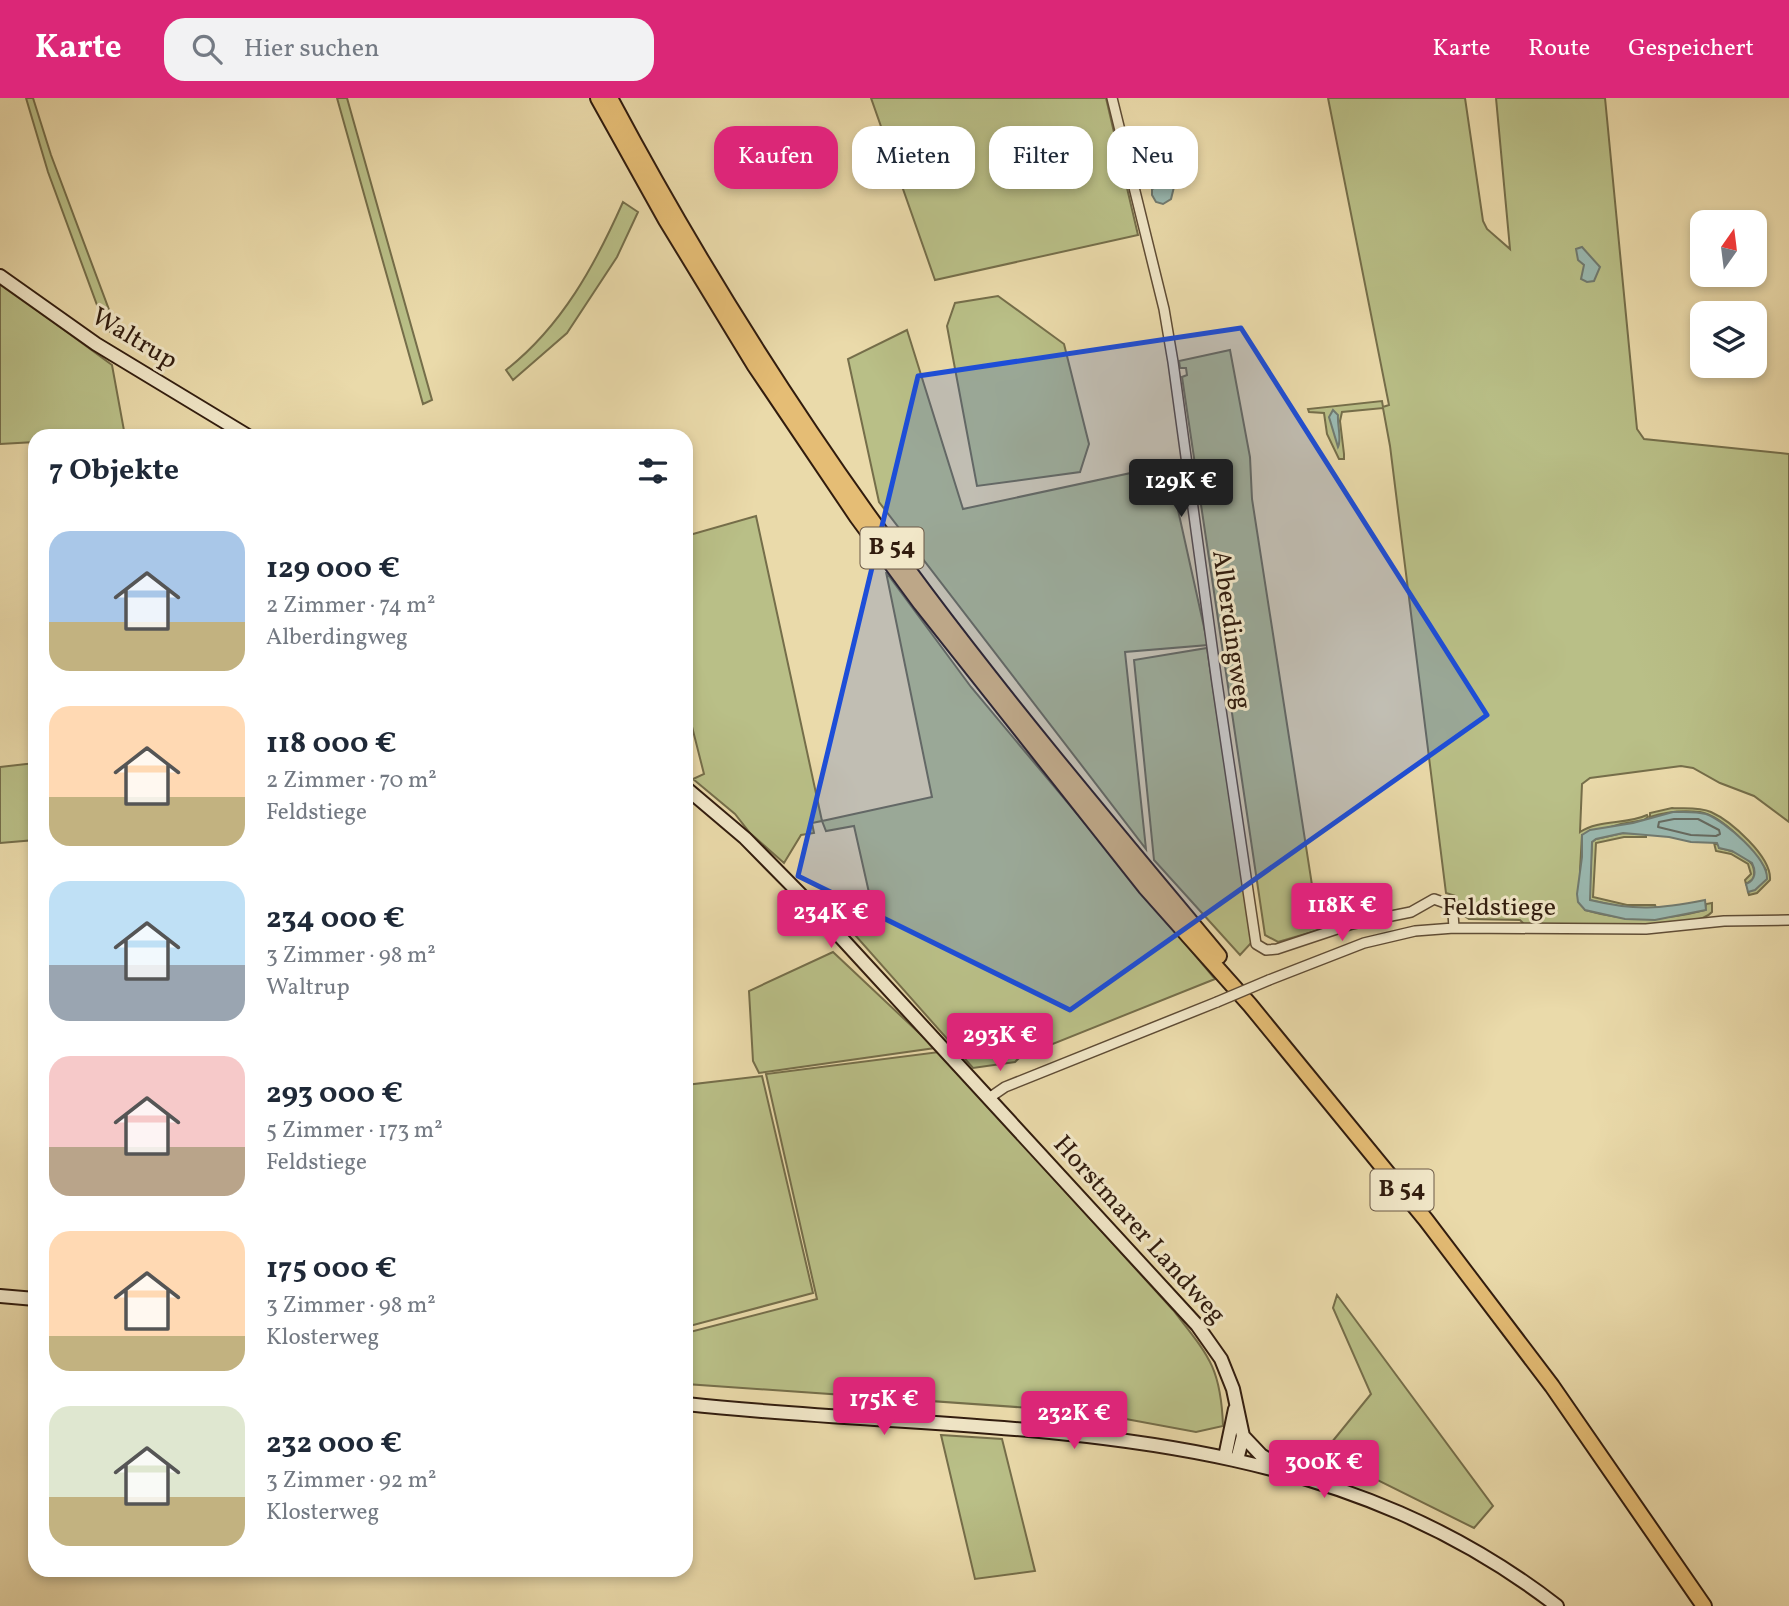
<!DOCTYPE html>
<html lang="de">
<meta charset="utf-8">
<style>
:root{--surface:#fff;--page:#f2f2f3;--text:#1f2937;--muted:#747a83;--accent:#db2777}
body{margin:0;font-family:Vollkorn,serif;background:var(--page);color:var(--text);height:100vh;display:flex;flex-direction:column;font-size:26px;white-space:nowrap}
*{box-sizing:border-box;margin:0}
p{font-size:23px;color:var(--muted)}
.icon{flex:none;width:38px;height:38px;fill:none;stroke:currentColor;stroke-width:2;stroke-linecap:round;stroke-linejoin:round}
.map{position:relative;flex:1;overflow:hidden}
.panel{position:absolute;left:28px;top:331px;width:665px;height:1148px;display:flex;flex-direction:column;background:var(--surface);border-radius:21px;box-shadow:0 4px 10px #0003}
.panel>*{flex:none}
.guide{position:absolute;left:714px;top:28px;width:665px;height:63px;display:flex;gap:14px}
.needle{width:46px;rotate:14deg}
.controls{position:absolute;left:1690px;top:112px;display:grid;gap:14px}
.controls a{display:grid;place-items:center;width:77px;height:77px;border-radius:14px;background:var(--surface);box-shadow:0 4px 10px #0003;font-size:35px}
.price{position:absolute;translate:-50% -60px;padding:0 16px;border-radius:7px;background:var(--accent);color:#fff;font-size:23px;line-height:46px;filter:drop-shadow(0 2px 4px #0008)}
.price::after{content:'';position:absolute;left:50%;top:42px;width:21px;height:16px;margin-left:-10px;background:inherit;clip-path:polygon(0 0,100% 0,50% 100%)}
.price.selected{background:#222;color:#fff}
ul{padding:0;list-style:none}
li{display:flex;align-items:center;gap:21px;height:175px;padding:0 21px}
li span{display:grid;place-items:center;flex:none;width:196px;height:140px;border-radius:21px;color:#555}
li>.icon{margin-inline-start:auto}
span .icon{width:84px;height:84px;fill:#fffc;stroke-width:1}
li b{font-size:30px}
h2{display:flex;justify-content:space-between;align-items:center;height:84px;padding:0 21px;font-size:30px}
.tag{padding:0 24px;border-radius:21px;background:var(--surface);box-shadow:0 4px 10px #0003;font-size:24px;line-height:63px}
.tag.selected{background:var(--accent);color:#fff}
header{display:flex;align-items:center;gap:42px;box-sizing:border-box;height:98px;padding:0 35px;background:var(--accent);color:#fff}
header strong{font-size:33px}
nav{display:flex;gap:38px;margin-inline-start:auto;font-size:24px}
.search{width:490px;height:63px;background:var(--page);display:flex;align-items:center;gap:18px;box-sizing:border-box;padding:0 24px;border-radius:21px;color:var(--muted);font-size:26px}
.map>svg:first-child{display:block}
</style>
<header>
<strong>Karte</strong>
<div class="search"><svg class="icon" aria-label="search" viewBox="0 0 24 24"><circle cx="10" cy="10" r="6"/><path d="M15 15l6 6"/></svg>Hier suchen</div>
<nav><a>Karte</a><a>Route</a><a>Gespeichert</a></nav>
</header>
<div class="map">
<svg width="1789" height="1508" viewBox="0 0 1789 1508">
<rect width="100%" height="100%" fill="#eadaaa"/>
<filter id="stains"><feTurbulence type="fractalNoise" baseFrequency=".00286" numOctaves="4"/><feColorMatrix values="0 0 0 0 .2 0 0 0 0 .09 0 0 0 0 .02 0 0 0 .5 -.17"/></filter>
<radialGradient id="worn" r=".72"><stop offset=".6" stop-color="#630" stop-opacity="0"/><stop offset="1" stop-color="#630" stop-opacity=".3"/></radialGradient>
<path fill="#b9bf87" stroke="#756e4a" stroke-width="2" d="M26,0H33L51,57L117,233L110,234L104,226L48,74Z
M337,0H347L432,302L423,306Z
M871,0H1106L1138,137L935,182Z
M1328,0H1465L1483,123L1487,131L1510,151L1496,0H1605L1637,331L1644,341L1789,356V724L1754,698L1720,685L1693,670L1681,668L1590,680L1582,686L1580,734C1599,721 1626,727 1647,717L1648,719L1644,722L1621,726L1582,737L1580,772L1585,812C1627,824 1663,823 1705,812L1706,806L1712,805V814C1693,836 1564,827 1530,826H1524L1520,822L1469,821L1463,817L1456,798L1446,795L1390,348L1383,310L1342,314L1340,323L1344,356V361H1339L1327,336L1324,315L1309,314L1308,311L1382,303L1383,309L1389,307Z
M623,104L638,114L617,159L567,235L513,282L506,272C562,228 595,167 623,104Z
M0,185L112,267L125,338H35V344L0,346Z
M998,198L1064,246L1089,346L1080,374L977,388L947,228L955,205Z
M907,232L963,411L1168,367L1208,547L1125,554L1146,751L879,404L848,261Z
M1230,252L1250,359L1252,401L1319,832L1278,844L1265,837L1182,279L1187,277L1186,270H1180L1179,263Z
M756,418L822,723L932,699L886,474L971,589L1215,881L1020,959L1015,964L973,970L847,828L857,815L872,808L854,728L826,733L822,723L812,725L814,735L801,737L784,765L750,735L735,716L693,681L704,676L686,605V438Z
M1207,550L1252,844L1240,857L1154,762L1134,562Z
M35,665V742L0,745V669Z
M1672,710C1685,711 1699,709 1711,714C1731,723 1772,759 1770,782L1757,795L1749,797L1748,794L1755,791L1766,772C1754,752 1723,718 1700,714C1683,712 1665,714 1650,719V715Z
M1623,735L1646,736V739H1624L1596,745L1593,799L1627,807H1655L1656,810H1627L1589,802L1592,744L1596,741Z
M1714,745L1719,747V750C1735,753 1760,761 1753,781L1746,786L1745,782L1751,776L1748,766L1731,756L1716,753Z
M833,854L935,950L759,975L753,963L749,893Z
M939,954L1173,1212C1208,1257 1221,1269 1223,1328L1196,1334L1088,1314L686,1286V1235L817,1201L766,976Z
M762,978L813,1195L686,1229V987Z
M1337,1197L1493,1408L1474,1430L1323,1355L1371,1296L1333,1210Z
M941,1337L1002,1341L1035,1473L975,1481Z"/>
<path fill="#9ab9b1" stroke="#707a70" stroke-width="2" d="M1170,82L1175,85L1171,101L1163,106L1156,104L1152,97V91Z
M1582,149L1600,169L1594,183L1587,184L1581,181L1584,167L1578,162L1576,151Z
M1333,312L1338,317C1337,326 1342,341 1338,349L1329,319Z
M1673,714C1684,714 1695,713 1706,716C1725,723 1768,760 1767,781L1755,792L1748,794L1746,786C1756,782 1756,773 1752,765L1732,753L1719,750L1717,745L1691,744L1669,739L1623,735L1596,741L1592,744L1590,802C1636,813 1659,811 1705,802L1706,812L1655,822L1625,821L1585,812L1578,804L1577,796L1582,759V737L1590,732L1633,725Z"/>
<g fill="none" stroke-linecap="round" stroke-linejoin="round">
<path stroke="#666a60" stroke-width="2" d="M1674,721H1698L1719,732L1720,736L1716,738L1691,737L1658,729L1659,724Z"/>
<g stroke="#5f4c35" stroke-width="12">
<path id="minor" d="M1112,0L1164,211L1173,264L1217,585L1256,846L1266,852L1277,851L1352,826L1411,814L1434,801L1448,806L1453,815L1454,830
M1269,882L1364,845L1415,833L1454,830L1646,831L1724,823L1789,822
M989,1000L1005,989L1217,904"/>
</g>
<g stroke="#311c0e" stroke-width="16">
<path id="secondary" d="M0,178L96,246L248,338
M686,690L745,740L812,808L1197,1227L1221,1261L1233,1291L1243,1338L1237,1362
M0,1198L35,1201
M686,1306C990,1339 1300,1309 1557,1508
M1243,1338L1261,1357L1277,1367
M1225,1359L1235,1311"/>
</g>
<g stroke="#311c0e" stroke-width="18">
<path id="trunk" d="M598,0L666,122L755,268L857,419L921,506L1145,789L1250,907L1426,1122L1552,1288L1704,1508
M610,0C702,173 808,339 926,496C1019,620 1120,739 1219,858"/>
</g>
<use href="#minor" stroke="#f1e7c8" stroke-width="9"/>
<use href="#secondary" stroke="#f1e7c8" stroke-width="12"/>
<use href="#trunk" stroke="#e5bd75" stroke-width="14"/>
<g stroke="#5f4c35" stroke-width="12" stroke-linecap="butt">
<path id="minor-bridge" d="M1217,904L1269,882"/>
</g>
<use href="#minor-bridge" stroke="#f1e7c8" stroke-width="9"/>
</g>
<path fill="#1d4ed8" fill-opacity="0.2" stroke="#1d4ed8" stroke-width="5" stroke-linejoin="round" d="M1241,230L1487,617L1070,912L798,778L918,278Z"/>
<g text-anchor="middle" dominant-baseline="central" stroke-width="6" stroke-linejoin="round" paint-order="stroke">
<g fill="#f1e7c8" stroke="#6b5946" stroke-width="2">
<rect x="860.5" y="429.5" width="63" height="41" rx="5"/>
<rect x="1370.5" y="1071.5" width="63" height="41" rx="5"/>
</g>
<g font-size="24" font-weight="bold" fill="#311c0e">
<text x="892" y="450">B 54</text>
<text x="1402" y="1092">B 54</text>
</g>
<g font-size="26" fill="#311c0e" stroke="#f1e7c8">
<text transform="translate(134 241) rotate(31)">Waltrup</text>
<text transform="translate(1231 532) rotate(82)">Alberdingweg</text>
<text x="1499" y="810">Feldstiege</text>
<text transform="translate(1139 1132) rotate(48)">Horstmarer Landweg</text>
</g>
</g>
<rect width="100%" height="100%" filter="url(#stains)"/>
<rect width="100%" height="100%" fill="url(#worn)"/>
</svg>
<div class="controls">
<a><svg class="needle" viewBox="-14 -14 28 28"><path d="M0-13l5 13h-10z" fill="#e53935"/><path d="M0 13l5-13h-10z" fill="#747a83"/></svg></a>
<a><svg class="icon" aria-label="layers" viewBox="0 0 24 24"><path d="M12 4l9 5-9 5-9-5zM3 14l9 5 9-5"/></svg></a>
</div>
<b class="price selected" style="left:1181px;top:421px">129K €</b>
<b class="price" style="left:1342px;top:845px">118K €</b>
<b class="price" style="left:831px;top:852px">234K €</b>
<b class="price" style="left:1000px;top:975px">293K €</b>
<b class="price" style="left:884px;top:1339px">175K €</b>
<b class="price" style="left:1074px;top:1353px">232K €</b>
<b class="price" style="left:1324px;top:1402px">300K €</b>
<div class="guide">
<a class="tag selected">Kaufen</a>
<a class="tag">Mieten</a>
<a class="tag">Filter</a>
<a class="tag">Neu</a>
</div>
<section class="panel">
<h2>7 Objekte<svg class="icon" aria-label="filters" viewBox="0 0 24 24"><path d="M4 7h16M4 17h16"/><circle cx="9" cy="7" r="2"/><circle cx="15" cy="17" r="2"/></svg></h2>
<ul>
<li><span style="background:linear-gradient(#a9c7e8 65%,#c2b280 0)"><svg class="icon" aria-label="home" viewBox="0 0 24 24"><path d="M3 11l9-7 9 7M6 9v11h12V9"/></svg></span><div><b>129 000 €</b><p>2 Zimmer · 74 m²</p><p>Alberdingweg</p></div></li>
<li><span style="background:linear-gradient(#ffd9b3 65%,#c2b280 0)"><svg class="icon" aria-label="home" viewBox="0 0 24 24"><path d="M3 11l9-7 9 7M6 9v11h12V9"/></svg></span><div><b>118 000 €</b><p>2 Zimmer · 70 m²</p><p>Feldstiege</p></div></li>
<li><span style="background:linear-gradient(#bfe0f5 60%,#9aa5b1 0)"><svg class="icon" aria-label="home" viewBox="0 0 24 24"><path d="M3 11l9-7 9 7M6 9v11h12V9"/></svg></span><div><b>234 000 €</b><p>3 Zimmer · 98 m²</p><p>Waltrup</p></div></li>
<li><span style="background:linear-gradient(#f6c9c9 65%,#b9a48a 0)"><svg class="icon" aria-label="home" viewBox="0 0 24 24"><path d="M3 11l9-7 9 7M6 9v11h12V9"/></svg></span><div><b>293 000 €</b><p>5 Zimmer · 173 m²</p><p>Feldstiege</p></div></li>
<li><span style="background:linear-gradient(#ffd9b3 75%,#c2b280 0)"><svg class="icon" aria-label="home" viewBox="0 0 24 24"><path d="M3 11l9-7 9 7M6 9v11h12V9"/></svg></span><div><b>175 000 €</b><p>3 Zimmer · 98 m²</p><p>Klosterweg</p></div></li>
<li><span style="background:linear-gradient(#dfe7d0 65%,#c2b280 0)"><svg class="icon" aria-label="home" viewBox="0 0 24 24"><path d="M3 11l9-7 9 7M6 9v11h12V9"/></svg></span><div><b>232 000 €</b><p>3 Zimmer · 92 m²</p><p>Klosterweg</p></div></li>
</ul>
</section>
</div>
